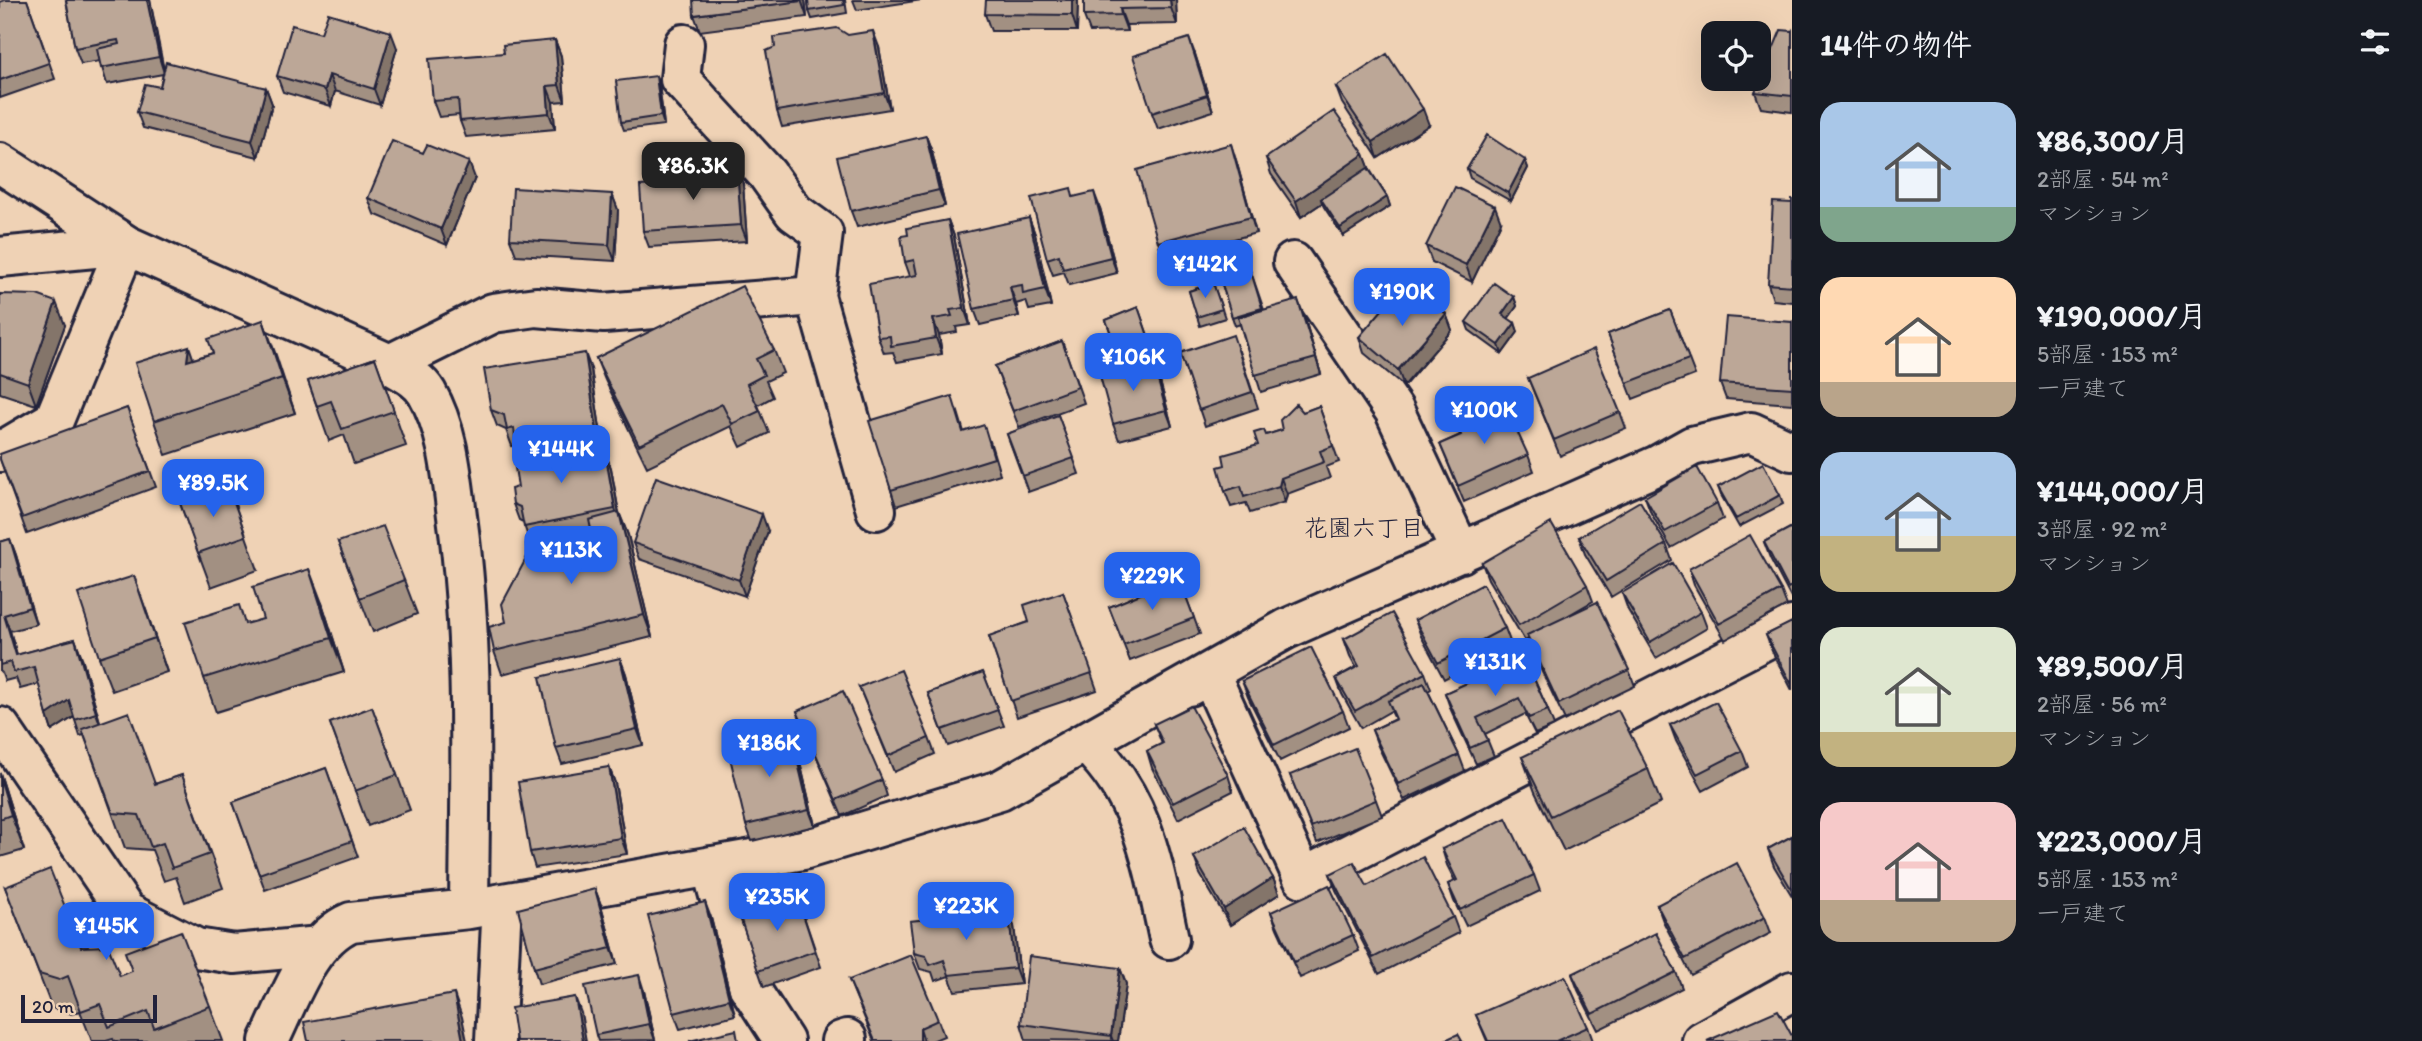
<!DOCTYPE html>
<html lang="ja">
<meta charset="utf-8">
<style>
:root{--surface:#171b24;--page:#20242c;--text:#f1f3f6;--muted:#9ea1a6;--accent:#2563eb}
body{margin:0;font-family:Itim,"Klee One",sans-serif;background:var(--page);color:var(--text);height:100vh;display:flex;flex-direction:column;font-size:26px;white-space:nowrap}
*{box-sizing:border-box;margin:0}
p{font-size:23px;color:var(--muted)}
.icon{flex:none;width:38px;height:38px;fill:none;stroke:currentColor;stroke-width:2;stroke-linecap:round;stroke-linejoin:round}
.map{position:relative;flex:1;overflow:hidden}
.details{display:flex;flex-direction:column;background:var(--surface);width:630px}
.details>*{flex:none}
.tools{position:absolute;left:1701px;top:21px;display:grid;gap:14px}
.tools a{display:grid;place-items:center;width:70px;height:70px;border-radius:14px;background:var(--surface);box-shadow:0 7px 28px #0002;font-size:35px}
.scale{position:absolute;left:21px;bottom:18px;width:136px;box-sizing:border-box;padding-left:7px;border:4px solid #22223b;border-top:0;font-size:19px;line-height:24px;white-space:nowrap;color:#22223b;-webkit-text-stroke:5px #efd2b5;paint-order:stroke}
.price{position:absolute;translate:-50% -60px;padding:0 16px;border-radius:14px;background:var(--accent);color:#fff;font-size:23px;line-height:46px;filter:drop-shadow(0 2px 4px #0008)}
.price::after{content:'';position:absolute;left:50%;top:42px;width:21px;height:16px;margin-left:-10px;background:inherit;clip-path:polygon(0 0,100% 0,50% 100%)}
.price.current{background:#222;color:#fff}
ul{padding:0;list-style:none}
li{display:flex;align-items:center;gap:21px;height:175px;padding:0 28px}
li span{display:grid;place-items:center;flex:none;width:196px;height:140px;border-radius:21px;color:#555}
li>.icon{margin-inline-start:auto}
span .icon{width:84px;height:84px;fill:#fffc;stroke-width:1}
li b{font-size:30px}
h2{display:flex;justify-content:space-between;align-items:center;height:84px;padding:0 28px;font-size:30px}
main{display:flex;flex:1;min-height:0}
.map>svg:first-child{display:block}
</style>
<main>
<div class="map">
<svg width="1792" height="1041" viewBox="0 0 1792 1041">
<rect width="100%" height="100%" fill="#efd2b5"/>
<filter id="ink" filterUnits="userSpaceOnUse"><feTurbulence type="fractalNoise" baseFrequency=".0143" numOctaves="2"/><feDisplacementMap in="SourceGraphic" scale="14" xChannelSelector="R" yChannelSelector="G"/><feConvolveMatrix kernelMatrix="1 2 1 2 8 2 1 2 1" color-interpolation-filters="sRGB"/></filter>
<g filter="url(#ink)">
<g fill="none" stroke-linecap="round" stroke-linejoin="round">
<g stroke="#22223b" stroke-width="44">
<path id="minor" d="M684,44L680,79L767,174L794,212L823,233L815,296
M0,163L126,245L390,364C403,372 419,379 427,393C448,429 452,476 457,516C475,646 470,777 469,909
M0,257L126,245L54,420L0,452
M1293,262L1394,410L1461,553
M390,364L493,313L536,307L604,313L815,296L876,510
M1189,686L1210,674L1303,878L1792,626
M0,727L126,912L196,948L234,954L320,946
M1087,744C1144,799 1153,865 1169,939
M711,866L740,973L784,1041
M269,1041C289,1001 308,940 351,922L469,909L803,850L1000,790L1286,629L1656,466L1692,446L1751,432L1792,451
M495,1041L502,903
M841,1041L847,1039
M1702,1041L1792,991"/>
</g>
<use href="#minor" stroke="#efd2b5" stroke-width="38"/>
</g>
<path fill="#a29082" stroke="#22223b" stroke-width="2" d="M27,0L55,79L0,98V2Z
M66,0H150L164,70L266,88L272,104L258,157L143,128L137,112L160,87L163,74L107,84L100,61L81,64L75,48Z
M805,0L807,17L700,31L694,15Z
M808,0H845L847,13L812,19L809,11Z
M853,0H922L857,10Z
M1078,0L1077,31H991L985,14Z
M1084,0H1176L1177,24L1126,25L1127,31L1090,32L1084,16Z
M1792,31V112L1761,108L1755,92Z
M321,33L397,48L380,105L335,91L331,106L283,92L277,76Z
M848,35L879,47L890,109L782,127L777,111Z
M555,40L561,56L565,101L553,102L555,129L466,137L460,121L459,115L439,117L433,101L504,53Z
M1195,54L1213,111L1158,129L1152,113Z
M656,76L659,84L664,125L624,130L621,122Z
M1336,87L1429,125L1378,158L1342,103Z
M926,136L932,152L945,206L857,227L851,211Z
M423,153L475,178L447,245L374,214L368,198Z
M1364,154L1370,170L1387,197L1390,206L1343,236L1324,207L1322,203L1301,217L1271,174L1266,158Z
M1236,160L1256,233L1164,258L1158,242Z
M1525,160L1528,168L1511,201L1470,178L1467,169Z
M743,184L747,241L649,247L643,231Z
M612,194L618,210L615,261L516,255L510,239Z
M1074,197L1100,208L1117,273L1069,285L1064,272L1053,275L1047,259Z
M1792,198V302L1773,300L1768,284L1792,203Z
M1029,218L1035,234L1051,306L1029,310L1026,301L1016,304L1019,316L980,325L974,309Z
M948,220L954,236L970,325L956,327L957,332L939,335L942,354L897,362L893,352L884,353L878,337L910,276L905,262L908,235Z
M1501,222L1472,282L1432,262L1426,246Z
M1251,272L1264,310L1304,316L1321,374L1261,392L1240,324L1235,326L1221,281Z
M1213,283L1225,318L1200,326L1189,291Z
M0,294L65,325L36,405L0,393Z
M1514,297L1517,306L1508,319L1515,323L1518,332L1502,354L1469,330L1466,322Z
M1417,306L1446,314L1452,330L1404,386L1364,353L1359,337Z
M1138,307L1151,344L1119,356L1106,320Z
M1670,310L1695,375L1633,399L1608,334Z
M263,320L295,413L166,455L154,421L193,359L213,353Z
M1792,322V404L1726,399L1720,383Z
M1062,341L1084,403L1019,427L995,366Z
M774,350L783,373L766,381L773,397L758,405L769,433L741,447L731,426L647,467L605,380L596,358Z
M1239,351L1258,408L1205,426L1180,353Z
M375,358L406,446L354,464L344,435L329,441L308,381Z
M591,369L603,448L575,452L579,458L605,452L611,468L619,513L628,535L652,637L502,674L494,651L506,622L528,555L530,543L523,522L519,520L513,504L518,487L522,460L517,445L512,446L506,430L497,426L491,410Z
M1159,378L1172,426L1119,440L1113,424Z
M1528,378L1620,412L1626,428L1560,456Z
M1319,406L1339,462L1326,467L1330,478L1287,494L1285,502L1250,513L1246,503L1231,507L1225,491V465L1258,445L1266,435L1282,430L1303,412Z
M127,408L156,487L27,534L0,459Z
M958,412L964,432L990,441L1000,474L896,506L891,490Z
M1058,415L1079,474L1028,492L1007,434Z
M1457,426L1528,455L1534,471L1464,502L1440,444L1460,435Z
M228,485L258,570L211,587L180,503Z
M1718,487L1780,495L1783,504L1739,527L1721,495Z
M1645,497L1717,503L1723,519L1671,548L1651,513Z
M1792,527V600L1770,558L1764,542Z
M768,531L745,596L639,559L633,543Z
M1579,537L1666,544L1672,560L1611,597L1585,554Z
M10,539L16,555L36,624L10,631L17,655L75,639L81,655L100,722L155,784L182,775L223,888L185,902L176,877L164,881L152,850L125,848L84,735L80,736L74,717L52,731L47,715L39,684L20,689L16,678L5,681L2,673L0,671V542Z
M338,542L404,580L417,614L373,632Z
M1482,563L1587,585L1593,601L1569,615L1629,670L1635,686L1565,720L1532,651L1528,639L1525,641L1488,579Z
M1689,569L1781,590L1787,606L1725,640L1694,585Z
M1179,578L1200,634L1130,661L1109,607Z
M1063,592L1097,690L1017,717L989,636L1029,622Z
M1622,593L1701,612L1707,628L1656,658L1628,610Z
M322,603L344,672L216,712L204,678L246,624Z
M146,610L167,672L112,691L99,657Z
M1415,620L1505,628L1511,644L1444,679L1421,636Z
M1792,622V690L1772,651L1766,635Z
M1344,639L1425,673L1431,689L1428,691L1459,755L1465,771L1404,800L1378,746L1372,730L1395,719L1391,711L1361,728L1342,694L1336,678L1356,667L1350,656Z
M1524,657L1548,710L1554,726L1535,734L1525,714L1485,734L1494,756L1476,764L1451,710L1445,693Z
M620,658L626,674L643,745L562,764L556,748Z
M983,672L1004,726L948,746L928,693Z
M1242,681L1343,711L1349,727L1280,761L1248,697Z
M859,687L929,738L935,754L894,772Z
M372,707L410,810L368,826L330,723Z
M797,711L882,780L887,796L842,816Z
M1154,724L1228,775L1233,791L1178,819L1152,768L1147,751L1162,744Z
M1670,725L1742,751L1748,767L1703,791L1676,741Z
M791,733L797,749L815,826L752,841L746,825Z
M1522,757L1648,769L1661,803L1564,851L1535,792Z
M609,767L615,783L627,854L535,868L530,852Z
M326,768L358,857L265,890L233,802Z
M0,773L24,850L0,857Z
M1290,775L1376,800L1382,816L1317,843Z
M1792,836V896L1774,866L1768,849Z
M1442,849L1534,875L1540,891L1466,926L1454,901L1448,884L1455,881L1447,865Z
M1194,857L1273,878L1279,894L1230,925L1200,874Z
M1330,874L1453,917L1459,933L1379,974L1336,890Z
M5,887L81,947L120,976L210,1006L223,1041H114L113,1039L106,1041H92L80,1011L72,1014L52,1008Z
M595,889L601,905L617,964L539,984L534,968Z
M797,896L821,967L764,987L739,914Z
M1657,905L1765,917L1771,933L1691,975L1663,921Z
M1271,912L1353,935L1359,951L1300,978L1277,928Z
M711,918L735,1015L680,1029L674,1013Z
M1014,926L1021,984L955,991L949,976L935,981L932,972L920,969L914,953Z
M1120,968L1126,984L1118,1041L1026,1040L1021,1024Z
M1676,972L1682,988L1598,1030L1578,990L1572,974Z
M849,980L938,1020L944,1036L932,1041H874Z
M644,991L655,1040L598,1041L596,1035Z
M1476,1015L1588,1027L1593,1041H1487Z"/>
<path fill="#84756a" stroke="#22223b" stroke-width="2" d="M147,0H150L164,73L159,57Z
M801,0H805L807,17Z
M1072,0H1078L1077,31L1072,15Z
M1170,0H1176L1177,24L1171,8Z
M1120,9L1126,25L1127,31L1121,15Z
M873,31L879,47L890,109L884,93Z
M391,32L397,48L380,105L374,89Z
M1189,38L1195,54L1213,111L1207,95Z
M555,40L561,56L565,101L559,85Z
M329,75L335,91L331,106L325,90Z
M656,76L659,84L664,125L661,116Z
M547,86L553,102L555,129L549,113Z
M266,88L272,104L258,157L252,141Z
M1423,109L1429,125L1378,158L1373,142Z
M926,136L932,152L945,206L939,190Z
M1231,144L1236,160L1256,233L1251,217Z
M1364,154L1370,170L1321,199L1322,203L1301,217L1296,201Z
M1525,160L1528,168L1511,201L1508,193Z
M469,162L475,178L447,245L441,229Z
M737,168L743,184L747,241L741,225Z
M1094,192L1100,208L1117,273L1111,257Z
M612,194L618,210L615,261L609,245Z
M1387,197L1390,206L1343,236L1340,228Z
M1495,206L1501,222L1472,282L1466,265Z
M1029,218L1035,234L1051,306L1045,289Z
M948,220L954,236L970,325L964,308Z
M1010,287L1016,304L1019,316L1013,300Z
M1514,297L1517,306L1505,323L1502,314Z
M1298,300L1304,316L1321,374L1316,358Z
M56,302L65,325L36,405L28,383Z
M1446,314L1452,330L1404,386L1398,370Z
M933,319L939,335L942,354L936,338Z
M263,320L276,355L295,413L282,378Z
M1515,323L1518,332L1502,354L1499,345Z
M189,346L201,381L187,361Z
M585,353L591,369L603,448L597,432Z
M1153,362L1159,378L1172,426L1166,410Z
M605,452L611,468L621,525L615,509Z
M1281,478L1287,494L1285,502L1279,486Z
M619,512L628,535L652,637L644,615Z
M762,514L768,531L745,596L739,580Z
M10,539L16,555L36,624L30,607Z
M309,569L322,603L344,672L331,638Z
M134,576L146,610L167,672L155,638Z
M4,615L10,631L22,671L16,655Z
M75,639L81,655L102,729L96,713Z
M620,658L626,674L643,745L637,729Z
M69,700L75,716L52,731L47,715Z
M791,733L797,749L815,826L809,810Z
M609,767L615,783L627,854L621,838Z
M0,773L24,850L11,815L0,778Z
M1273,878L1279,894L1230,925L1224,909Z
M595,889L601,905L617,964L611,948Z
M705,902L711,918L735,1015L729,999Z
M1008,910L1014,926L1021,984L1015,968Z
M1120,968L1126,984L1118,1041H1113L1111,1036Z
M639,975L644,991L655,1040L649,1024Z
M454,994L462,1017L467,1041H463Z
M575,997L581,1013L586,1041H583Z
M920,1028L924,1041H920Z"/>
<path fill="#bca797" stroke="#22223b" stroke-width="2" d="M5,0H27L49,63L0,80V2Z
M66,0H147L159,57L101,68L97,49L119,44L118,40L75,48Z
M693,0H801V1L694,15Z
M808,0H843L844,5L809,11Z
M986,0H1072V15L985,14Z
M1084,0H1170L1171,8L1120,9L1121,15L1084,16Z
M328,13L391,32L374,89L329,75L325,90L277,76L292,25L321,33Z
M837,28L848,35L873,31L884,93L777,111L766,51L775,47L774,37Z
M1781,30L1792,31V96L1755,92Z
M1189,38L1207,95L1152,113L1133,56Z
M555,40L559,85L547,86L549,113L460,121L458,99L433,101L429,59L504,53L503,45Z
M1387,54L1423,109L1373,142L1336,87Z
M166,62L266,88L252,141L137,112L145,84L160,87Z
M656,76L661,116L621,122L616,81Z
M1334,111L1364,154L1296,201L1266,158Z
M1487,135L1525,160L1508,193L1467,169Z
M926,136L939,190L851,211L837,157Z
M392,141L423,153L427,145L469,162L441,229L368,198Z
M1231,144L1251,217L1158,242L1137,170Z
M737,168L741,225L643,231L640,186L696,182L695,171Z
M1368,168L1387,197L1340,228L1321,199Z
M1455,187L1495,206L1466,265L1426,246Z
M513,188L612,194L609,245L510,239Z
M1071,188L1073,197L1094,192L1111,257L1063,269L1059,255L1047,259L1031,198Z
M1792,198V286L1768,284L1773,202L1792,203Z
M1029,218L1045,289L1023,294L1022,285L1010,287L1013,300L974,309L957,234Z
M948,220L964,308L950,310L952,316L933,319L936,338L891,346L890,336L878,337L869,284L917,275L914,260L905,262L901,236L908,235L907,228Z
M1251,272L1262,308L1232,317L1221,281Z
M1213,283L1222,309L1197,317L1189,291Z
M1494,283L1514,297L1502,314L1515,323L1499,345L1466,322Z
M742,286L774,350L756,359L764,375L747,384L760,411L732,424L722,404L639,445L596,358Z
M1399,290L1417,306L1425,297L1446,314L1398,370L1359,337Z
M0,294L37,295L56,302L28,383L0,373Z
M1298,300L1316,358L1255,375L1238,317Z
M1138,307L1148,336L1116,347L1106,320Z
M1670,310L1689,359L1627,383L1608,334Z
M1726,317L1792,322V388L1720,383Z
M263,320L282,378L154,421L135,363L189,346L187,361L213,353L208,339Z
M1233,335L1252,392L1199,410L1180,353Z
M1062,341L1078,387L1013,411L995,366Z
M1594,349L1620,412L1554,440L1528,378Z
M585,353L597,432L516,444L514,428L507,430L504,415L491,410L484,369Z
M375,358L394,411L342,429L331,401L317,406L308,381Z
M1153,362L1166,410L1113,424L1100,376Z
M952,396L963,432L984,425L994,458L891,490L869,421Z
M1296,404L1303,412L1319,406L1333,446L1320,451L1324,462L1281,478L1279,486L1244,497L1241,486L1225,491L1218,467L1225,465L1223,455L1258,445L1254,433L1264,430L1266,435L1282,430L1280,420Z
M1505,405L1528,455L1458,486L1440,444L1461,435L1457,426Z
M127,408L150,471L22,518L0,459V454Z
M1058,415L1074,458L1023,476L1007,434Z
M570,445L579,458L605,452L615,509L524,527L520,507L513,504L511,489L518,487L514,461L522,460L521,453Z
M1763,463L1780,495L1736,519L1718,487Z
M1697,467L1717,503L1665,532L1645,497Z
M656,477L762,514L739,580L633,543Z
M228,485L246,536L198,553L180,503Z
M1640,501L1666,544L1606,581L1579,537Z
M619,512L644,615L494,651L489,627L506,622L502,604L528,555L526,544L591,529L589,520Z
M1551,523L1587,585L1519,625L1482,563Z
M383,526L404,580L360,598L338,542Z
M1792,527V586L1788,588L1764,542Z
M1750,535L1781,590L1719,624L1689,569Z
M10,539L30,607L4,615L16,655L75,639L96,713L75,720L69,700L47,715L34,667L14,672L11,662L0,665V542Z
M1673,563L1701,612L1650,642L1622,593Z
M309,569L331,638L204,678L185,622L239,605L245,624L263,619L253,587Z
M134,576L155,638L99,657L78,594Z
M1179,578L1194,618L1124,645L1109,607Z
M1483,584L1505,628L1438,663L1415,620Z
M1063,592L1092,673L1011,701L989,636L1029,622L1024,605Z
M1597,602L1629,670L1559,704L1527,635Z
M1392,613L1425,673L1355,711L1336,678L1359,666L1344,639Z
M1792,622V685L1766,635Z
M1311,647L1343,711L1274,745L1242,681Z
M1524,657L1548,710L1529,718L1519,698L1477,718L1488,740L1470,748L1445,693Z
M620,658L637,729L556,748L540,677Z
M901,670L929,738L888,756L859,687Z
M983,672L998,710L942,730L928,693Z
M1424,683L1459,755L1398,784L1372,730L1396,719L1388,701Z
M843,691L882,780L836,800L797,711Z
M1716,702L1742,751L1697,774L1670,725Z
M1191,706L1228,775L1173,803L1147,751L1163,743L1154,724Z
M372,707L397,775L355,791L330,723Z
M1618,710L1648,769L1551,816L1522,757Z
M129,712L155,784L182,775L210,854L172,868L163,843L151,847L139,815L113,813L82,729Z
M791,733L809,810L746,825L728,749Z
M1355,748L1376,800L1311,827L1290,775Z
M609,767L621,838L530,852L518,782Z
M326,768L352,841L259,874L233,802Z
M0,778L11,815L0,819Z
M1506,818L1534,875L1460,910L1448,884L1457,880L1442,849Z
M1244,827L1273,878L1224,909L1194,857Z
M1792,836V890L1768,849Z
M1423,857L1453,917L1373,958L1330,874L1354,862L1367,886Z
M1737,863L1765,917L1685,959L1657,905Z
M50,869L81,947L108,946L120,976L132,971L125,952L181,931L210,1006L154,1028L148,1011L109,1027L100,1004L81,1011L68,976L59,980L39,974L5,887Z
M1329,885L1353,935L1294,962L1271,912Z
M595,889L611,948L534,968L518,909Z
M797,896L815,951L758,971L739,914Z
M705,902L729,999L674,1013L648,916Z
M1008,910L1015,968L949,975L944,960L930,965L926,956L914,953L910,921Z
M1656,933L1676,972L1592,1014L1572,974Z
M911,955L938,1020L920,1028V1041H875L849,980Z
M1029,956L1120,968L1111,1036L1021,1024Z
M639,975L649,1024L596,1035L585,986Z
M1565,976L1588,1027L1556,1041H1488L1476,1015Z
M454,994L463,1041H308L304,1022Z
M575,997L583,1041H516L511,1008Z
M1778,1010L1792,1036V1041H1707Z
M736,1030L738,1041H689Z
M1458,1034L1462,1041H1443Z"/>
</g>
<g text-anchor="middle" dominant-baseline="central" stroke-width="6" stroke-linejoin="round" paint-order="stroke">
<g font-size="24" fill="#22223b" stroke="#efd2b5">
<text x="1364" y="527">花園六丁目</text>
</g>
</g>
</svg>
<div class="tools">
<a><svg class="icon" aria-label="locate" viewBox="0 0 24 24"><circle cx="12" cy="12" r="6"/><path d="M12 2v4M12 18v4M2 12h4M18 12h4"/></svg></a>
</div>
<div class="scale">20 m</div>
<b class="price current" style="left:693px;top:202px">¥86.3K</b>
<b class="price" style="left:1205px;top:300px">¥142K</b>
<b class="price" style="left:1402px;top:328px">¥190K</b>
<b class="price" style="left:1133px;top:393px">¥106K</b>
<b class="price" style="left:1484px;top:446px">¥100K</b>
<b class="price" style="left:561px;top:485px">¥144K</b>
<b class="price" style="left:213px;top:519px">¥89.5K</b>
<b class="price" style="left:571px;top:586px">¥113K</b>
<b class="price" style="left:1152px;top:612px">¥229K</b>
<b class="price" style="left:1495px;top:698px">¥131K</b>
<b class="price" style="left:769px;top:779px">¥186K</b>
<b class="price" style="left:777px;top:933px">¥235K</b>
<b class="price" style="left:966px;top:942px">¥223K</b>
<b class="price" style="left:106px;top:962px">¥145K</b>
</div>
<section class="details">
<h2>14件の物件<svg class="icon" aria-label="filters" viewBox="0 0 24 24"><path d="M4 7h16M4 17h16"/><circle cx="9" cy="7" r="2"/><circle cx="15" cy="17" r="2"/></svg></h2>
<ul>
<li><span style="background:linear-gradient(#a9c7e8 75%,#7fa58c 0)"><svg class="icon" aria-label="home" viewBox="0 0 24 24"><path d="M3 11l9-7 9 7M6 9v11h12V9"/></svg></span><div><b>¥86,300/月</b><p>2部屋 · 54 m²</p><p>マンション</p></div></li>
<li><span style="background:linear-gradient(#ffd9b3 75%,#b9a48a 0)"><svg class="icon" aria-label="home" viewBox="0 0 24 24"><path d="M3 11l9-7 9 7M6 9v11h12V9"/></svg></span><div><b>¥190,000/月</b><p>5部屋 · 153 m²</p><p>一戸建て</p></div></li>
<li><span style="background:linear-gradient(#a9c7e8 60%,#c2b280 0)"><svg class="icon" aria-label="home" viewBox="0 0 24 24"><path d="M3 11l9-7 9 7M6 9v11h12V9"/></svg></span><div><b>¥144,000/月</b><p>3部屋 · 92 m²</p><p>マンション</p></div></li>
<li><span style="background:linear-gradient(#dfe7d0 75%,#c2b280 0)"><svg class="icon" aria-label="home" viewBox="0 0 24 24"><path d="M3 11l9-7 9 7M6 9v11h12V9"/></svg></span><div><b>¥89,500/月</b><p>2部屋 · 56 m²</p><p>マンション</p></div></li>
<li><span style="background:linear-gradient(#f6c9c9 70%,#b9a48a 0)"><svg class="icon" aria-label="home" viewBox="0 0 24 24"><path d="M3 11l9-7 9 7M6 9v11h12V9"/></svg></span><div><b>¥223,000/月</b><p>5部屋 · 153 m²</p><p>一戸建て</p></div></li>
</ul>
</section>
</main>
